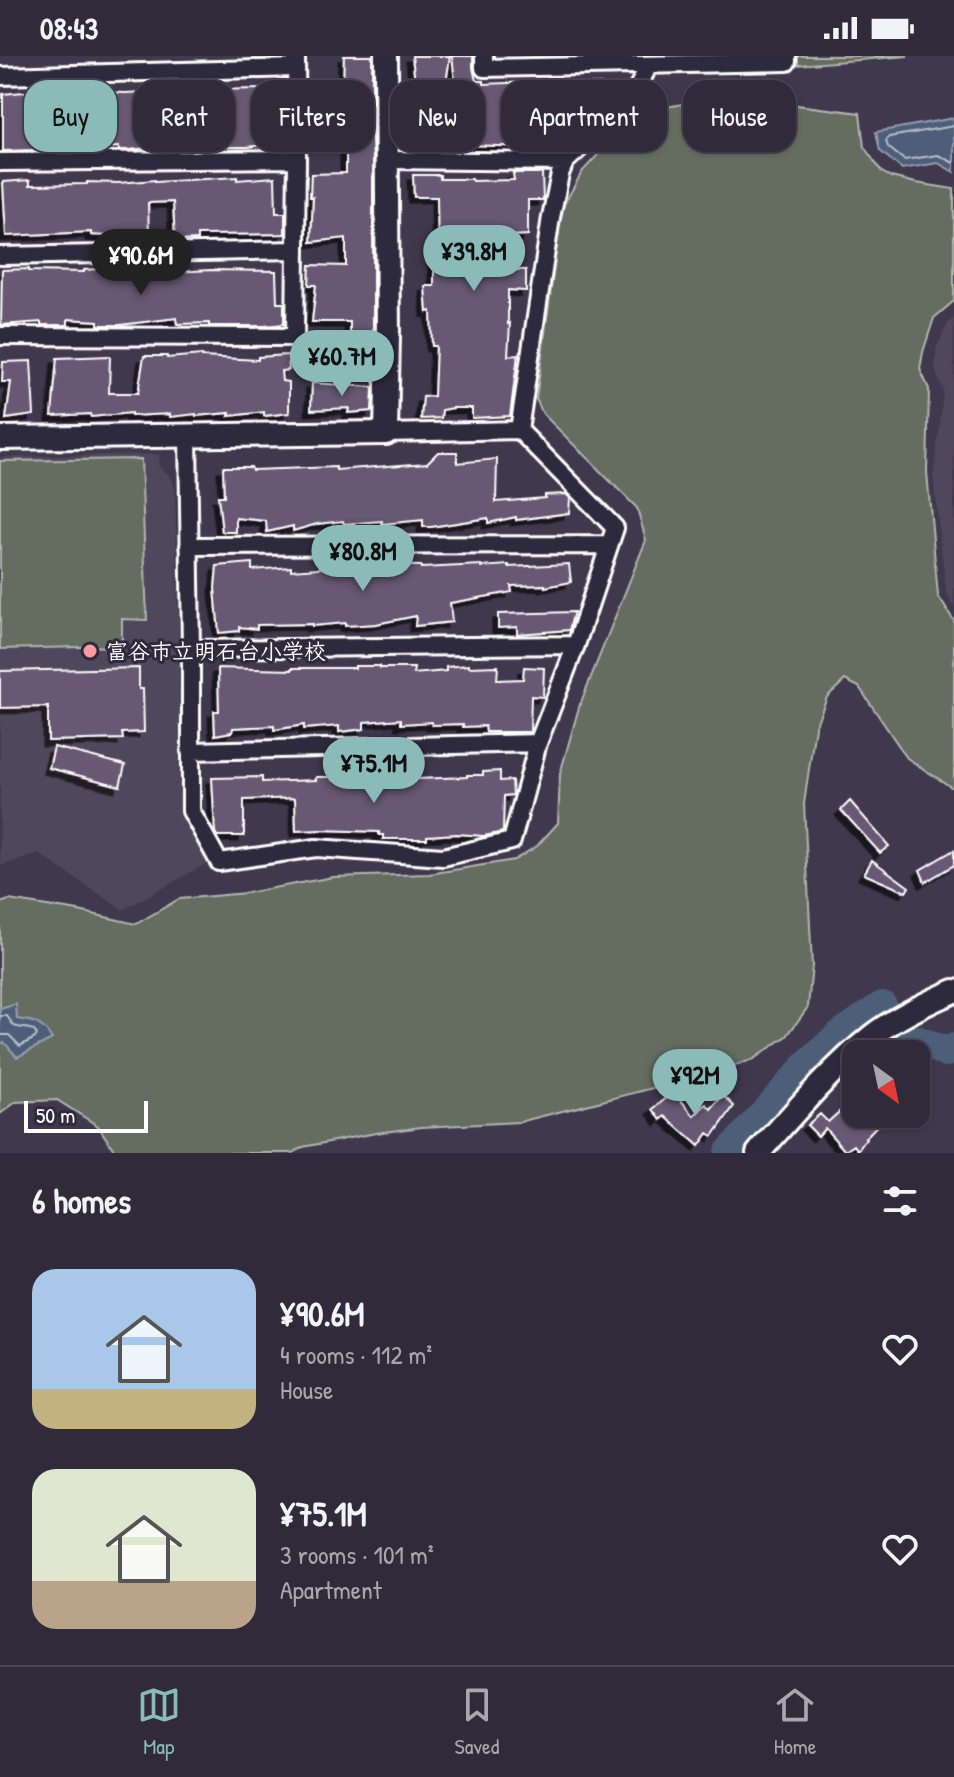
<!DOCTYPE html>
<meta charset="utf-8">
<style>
:root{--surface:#302a3a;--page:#383242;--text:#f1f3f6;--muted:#a8a7af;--line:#4b4654;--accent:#8bbbb9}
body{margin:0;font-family:"Patrick Hand","Klee One",sans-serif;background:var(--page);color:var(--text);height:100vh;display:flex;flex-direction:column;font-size:30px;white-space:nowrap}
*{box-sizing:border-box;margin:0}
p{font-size:26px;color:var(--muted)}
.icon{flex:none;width:44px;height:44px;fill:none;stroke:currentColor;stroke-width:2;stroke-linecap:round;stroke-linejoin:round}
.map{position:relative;height:1097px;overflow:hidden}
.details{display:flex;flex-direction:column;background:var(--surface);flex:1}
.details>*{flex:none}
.banner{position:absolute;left:24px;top:24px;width:906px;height:72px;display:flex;gap:16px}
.needle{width:52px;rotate:147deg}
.fabs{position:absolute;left:842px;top:984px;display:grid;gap:16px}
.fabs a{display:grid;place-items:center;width:88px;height:88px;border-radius:16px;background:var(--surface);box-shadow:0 2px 6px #0004,0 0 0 2px var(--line);font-size:40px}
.scale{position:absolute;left:24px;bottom:20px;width:124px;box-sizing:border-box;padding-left:8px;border:4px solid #fff;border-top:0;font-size:22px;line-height:28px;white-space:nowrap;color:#fff;-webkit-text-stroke:6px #2f2a3d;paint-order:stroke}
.price{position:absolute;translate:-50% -68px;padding:0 18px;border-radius:28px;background:var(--accent);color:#111;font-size:26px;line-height:52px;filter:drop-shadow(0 2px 4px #0008)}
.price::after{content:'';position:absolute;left:50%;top:48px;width:24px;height:18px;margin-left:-12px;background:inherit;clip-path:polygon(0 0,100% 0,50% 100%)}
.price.selected{background:#222;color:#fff}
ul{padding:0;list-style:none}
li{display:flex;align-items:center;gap:24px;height:200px;padding:0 32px}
li span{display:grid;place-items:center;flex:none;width:224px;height:160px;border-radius:24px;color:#555}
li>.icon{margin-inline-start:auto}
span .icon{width:96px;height:96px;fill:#fffc;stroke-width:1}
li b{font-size:34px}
h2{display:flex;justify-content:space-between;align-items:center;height:96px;padding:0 32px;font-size:34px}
.tag{padding:0 28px;border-radius:24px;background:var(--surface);box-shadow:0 2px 6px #0004,0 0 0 2px var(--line);font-size:28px;line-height:72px}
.tag.selected{background:var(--accent);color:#111}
.status{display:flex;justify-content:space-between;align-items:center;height:56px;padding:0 40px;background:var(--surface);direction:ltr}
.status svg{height:22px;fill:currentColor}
.dock{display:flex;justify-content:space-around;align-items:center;height:112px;border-top:2px solid var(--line);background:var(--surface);font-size:22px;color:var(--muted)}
.dock a{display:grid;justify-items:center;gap:4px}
.dock .selected{color:var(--accent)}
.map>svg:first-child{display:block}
</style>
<div class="status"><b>08:43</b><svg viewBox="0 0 49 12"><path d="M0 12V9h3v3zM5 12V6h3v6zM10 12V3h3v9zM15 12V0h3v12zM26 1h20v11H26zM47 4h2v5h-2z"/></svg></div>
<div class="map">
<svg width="954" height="1097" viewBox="0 0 954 1097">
<defs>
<filter id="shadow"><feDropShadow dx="-5.5" dy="5.5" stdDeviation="0" flood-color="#0009"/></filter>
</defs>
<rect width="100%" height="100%" fill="#40384d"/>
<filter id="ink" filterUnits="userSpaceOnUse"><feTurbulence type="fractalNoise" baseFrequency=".0125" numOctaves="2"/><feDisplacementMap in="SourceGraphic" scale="16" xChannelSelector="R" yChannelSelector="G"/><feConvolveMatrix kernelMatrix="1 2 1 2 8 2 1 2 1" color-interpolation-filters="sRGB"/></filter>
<g filter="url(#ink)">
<path fill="#50465b" d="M954,262V553L946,536L933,421L940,369L943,334L935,314L936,293L948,267Z
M159,398V411L168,418L175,431L183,758L209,806L123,854L39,798L0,810V401Z"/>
<path fill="#656d61" stroke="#b2b6b0" stroke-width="2" d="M798,0H908L798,9Z
M724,40L860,57L864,91L882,116L891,121L916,127L954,133V245L934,262L923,296L920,313L929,333L927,416L938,540L954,565V733L907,702L859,631L845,624L827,641L815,671L804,748L812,910L808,951L787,980L752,1004L695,1023L661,1030L519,1066L422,1071L376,1077L303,1091L293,1097H116L98,1070L57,1044L16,1046L0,1058V847L9,844L79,855L136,868L179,843L246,837L333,821L429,818L514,804L537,790L558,767L560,718L579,651L646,484L637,452L543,358L536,343L562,152L582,116L605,91L632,69L667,51Z
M141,403L147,564L122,563V590L0,593V405Z"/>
<path fill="#4d5e78" stroke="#949eae" stroke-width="2" d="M954,62V116L938,107L902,113L880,95L876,76Z
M16,948L17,963C35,965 43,968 52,983L17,1001L4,986L0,989V953Z"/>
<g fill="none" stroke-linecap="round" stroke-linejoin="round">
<path stroke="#b8bfc9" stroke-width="2" d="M954,70L889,81L886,85L888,91L904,104L938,99L954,107
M0,960H7L14,970C22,973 33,970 37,979L35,982L20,990L9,979H0"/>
<path stroke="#4d5e78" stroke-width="30" d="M729,1097L810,1006L840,979L882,950L901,978L947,996L954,992"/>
</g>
<path fill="#685873" stroke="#fff" stroke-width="2" filter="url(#shadow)" d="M344,0H372V47H370L373,103V306L313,312V294L350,292V266H312L316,229H309L310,209L346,210V182L311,186L313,141H310L311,118L346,117V84L309,89L308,56L311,31H343Z
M412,0H450L438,82L408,86L411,26H415Z
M452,0H473V12L476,25H484V28L531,26V30L601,28L603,56L563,57L564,92L463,89Z
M192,32V34L281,33L278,66H283L281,87L247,91H193L188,93H166L167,90L129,94H119V91L3,95V38L46,34L125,37L166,35V34Z
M513,117H542L543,144H528V179L462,183L463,212L526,214V235L508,234V268L510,267L508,300L518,299L510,360L472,362V352H453L442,354L441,362L421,363L423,341L434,340L436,290H432L431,255L427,256L425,230H434V198H438L437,141H414L413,119H440V123H471L472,125L514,124Z
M237,121V124L275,121L276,157H285V178L197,179V184L175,185L173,146L148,147L149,179L122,181L91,179V176L6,180L3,126L30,124V129L87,128V126L118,127L155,124V126Z
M112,212V218L157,215V217L211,214L276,215L277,247H284V268L265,270H209V267L177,268L176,262L120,269H98V265L68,263V269H41V266L1,269L2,214L29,213V215L84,216V214Z
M202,299V301L258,304V301L288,299L289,314L281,315L282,325L289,326V357L264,360V356L229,360L230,357L196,360V358L170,361V358L131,360V357L91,361L90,358L52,360L57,302L110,300L109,337H138L144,300H167V302Z
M31,305L34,359L6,363L11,326H2L3,306Z
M312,327L373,331L372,355L348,357L349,352L311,354Z
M438,396H457V407L497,403L496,446L545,442V439L566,438L570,442L569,457L516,464V461L488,467V462L431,471H423V464L382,468V465L344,468L343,465L317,468L293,475V470L267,476L266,465L236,462V476H222L218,440H224L223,411H251L252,414L336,411V414L427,407Z
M252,507V514L291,511V514L361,509L421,510V512L481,509V511L509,509V511L569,508L571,526L545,531V529L511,530L512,536L450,547L452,566L415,570L416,560L376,568L345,570V567L312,570V568L257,569V573L239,571V575L219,577L215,532L217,510Z
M574,556L569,574L517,578V571L498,572V558Z
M469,609V611L498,610L497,624L523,623L524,611L544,612L543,641L531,640L530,676H486L485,670L463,671V668L432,669V666L401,668V663L364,666V673L339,676V670L304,673V669L274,674V670L233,672L232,676L215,679L214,655H219L218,612L292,614V612H355V610H380V612H414L413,618L446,615V611Z
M139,612V633H143L144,676L122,677L123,683L48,685V651L0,652V615Z
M54,691L125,709L120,730L49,712Z
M500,715V725L512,724L513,739L504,740L503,776L484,780L457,778L427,780V783H383V779H379V776L321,774L296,775L295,742L244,744V780H217L215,776L212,722L262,721V726L316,724V721H332V724H391L467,721V719H483V716Z
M850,745L889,790L880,797L841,754Z
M954,794V809L925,826L920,814Z
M872,804L909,831L906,836L864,818Z
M674,1036L694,1060L706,1048L711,1053L723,1039L734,1050L713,1080L708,1077L699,1090L665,1060L661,1064L653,1053Z
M839,1056L848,1065L856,1058H888L865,1082L866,1083L858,1094L854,1089L845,1095L825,1072L818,1080L807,1069L820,1058L828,1066Z"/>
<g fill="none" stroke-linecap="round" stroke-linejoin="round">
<g stroke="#fff" stroke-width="22">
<path id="street" d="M484,0V12L787,6V0
M0,20L296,12
M386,104L565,106
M0,106L297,103
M0,200L296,194
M0,280L295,281L297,103L296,0
M519,374L551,161L560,118L565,106L617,58L638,31L649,9
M188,379L191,593V755L219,806L316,792L443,801L512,785L538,687L576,589L615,472L519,374L386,377
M189,490L608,489
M191,593L576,589
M190,695L538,687"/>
</g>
<g stroke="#fff" stroke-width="28">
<path id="secondary" d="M0,382L386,377L388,280L386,0
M758,1097C794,1057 830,1014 872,980C896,961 926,947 954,935"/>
</g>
<use href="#street" stroke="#2f2a3d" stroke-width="16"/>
<use href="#secondary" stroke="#2f2a3d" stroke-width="22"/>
</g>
</g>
<circle fill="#ff9aa2" stroke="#2f2a3d" stroke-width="3" cx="90" cy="595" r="8"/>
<g text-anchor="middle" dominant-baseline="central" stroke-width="6" stroke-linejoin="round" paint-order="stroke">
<g font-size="22" font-weight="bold" fill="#fff" stroke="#2f2a3d" text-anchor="start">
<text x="106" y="595">富谷市立明石台小学校</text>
</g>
</g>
</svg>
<div class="fabs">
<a><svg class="needle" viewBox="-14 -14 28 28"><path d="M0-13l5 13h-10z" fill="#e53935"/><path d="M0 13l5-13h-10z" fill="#a8a7af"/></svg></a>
</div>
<div class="scale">50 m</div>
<b class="price" style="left:474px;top:237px">¥39.8M</b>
<b class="price selected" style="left:141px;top:241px">¥90.6M</b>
<b class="price" style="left:342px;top:342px">¥60.7M</b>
<b class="price" style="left:363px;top:537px">¥80.8M</b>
<b class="price" style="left:374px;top:749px">¥75.1M</b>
<b class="price" style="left:695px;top:1061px">¥92M</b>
<div class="banner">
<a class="tag selected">Buy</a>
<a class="tag">Rent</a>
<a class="tag">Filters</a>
<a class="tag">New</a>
<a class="tag">Apartment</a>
<a class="tag">House</a>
</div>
</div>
<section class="details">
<h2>6 homes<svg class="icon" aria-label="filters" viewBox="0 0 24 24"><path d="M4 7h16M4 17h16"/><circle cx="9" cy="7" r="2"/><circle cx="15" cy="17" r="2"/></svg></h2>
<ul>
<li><span style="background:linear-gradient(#a9c7e8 75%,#c2b280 0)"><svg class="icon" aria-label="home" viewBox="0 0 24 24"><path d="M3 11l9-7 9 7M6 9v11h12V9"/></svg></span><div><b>¥90.6M</b><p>4 rooms · 112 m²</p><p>House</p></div><svg class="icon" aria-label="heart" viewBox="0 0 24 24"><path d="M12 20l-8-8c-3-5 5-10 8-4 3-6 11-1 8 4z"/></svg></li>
<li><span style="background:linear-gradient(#dfe7d0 70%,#b9a48a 0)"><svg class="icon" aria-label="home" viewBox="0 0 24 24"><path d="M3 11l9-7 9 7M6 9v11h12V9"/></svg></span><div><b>¥75.1M</b><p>3 rooms · 101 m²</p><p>Apartment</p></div><svg class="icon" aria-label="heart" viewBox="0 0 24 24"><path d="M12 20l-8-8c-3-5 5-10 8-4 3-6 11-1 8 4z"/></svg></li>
</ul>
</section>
<nav class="dock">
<a class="selected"><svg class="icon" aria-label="map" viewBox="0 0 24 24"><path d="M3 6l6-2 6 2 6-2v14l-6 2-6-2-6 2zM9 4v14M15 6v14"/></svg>Map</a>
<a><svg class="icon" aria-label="saved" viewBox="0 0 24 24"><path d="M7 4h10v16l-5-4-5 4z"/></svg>Saved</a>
<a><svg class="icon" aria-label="home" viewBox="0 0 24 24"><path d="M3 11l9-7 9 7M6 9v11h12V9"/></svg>Home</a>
</nav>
